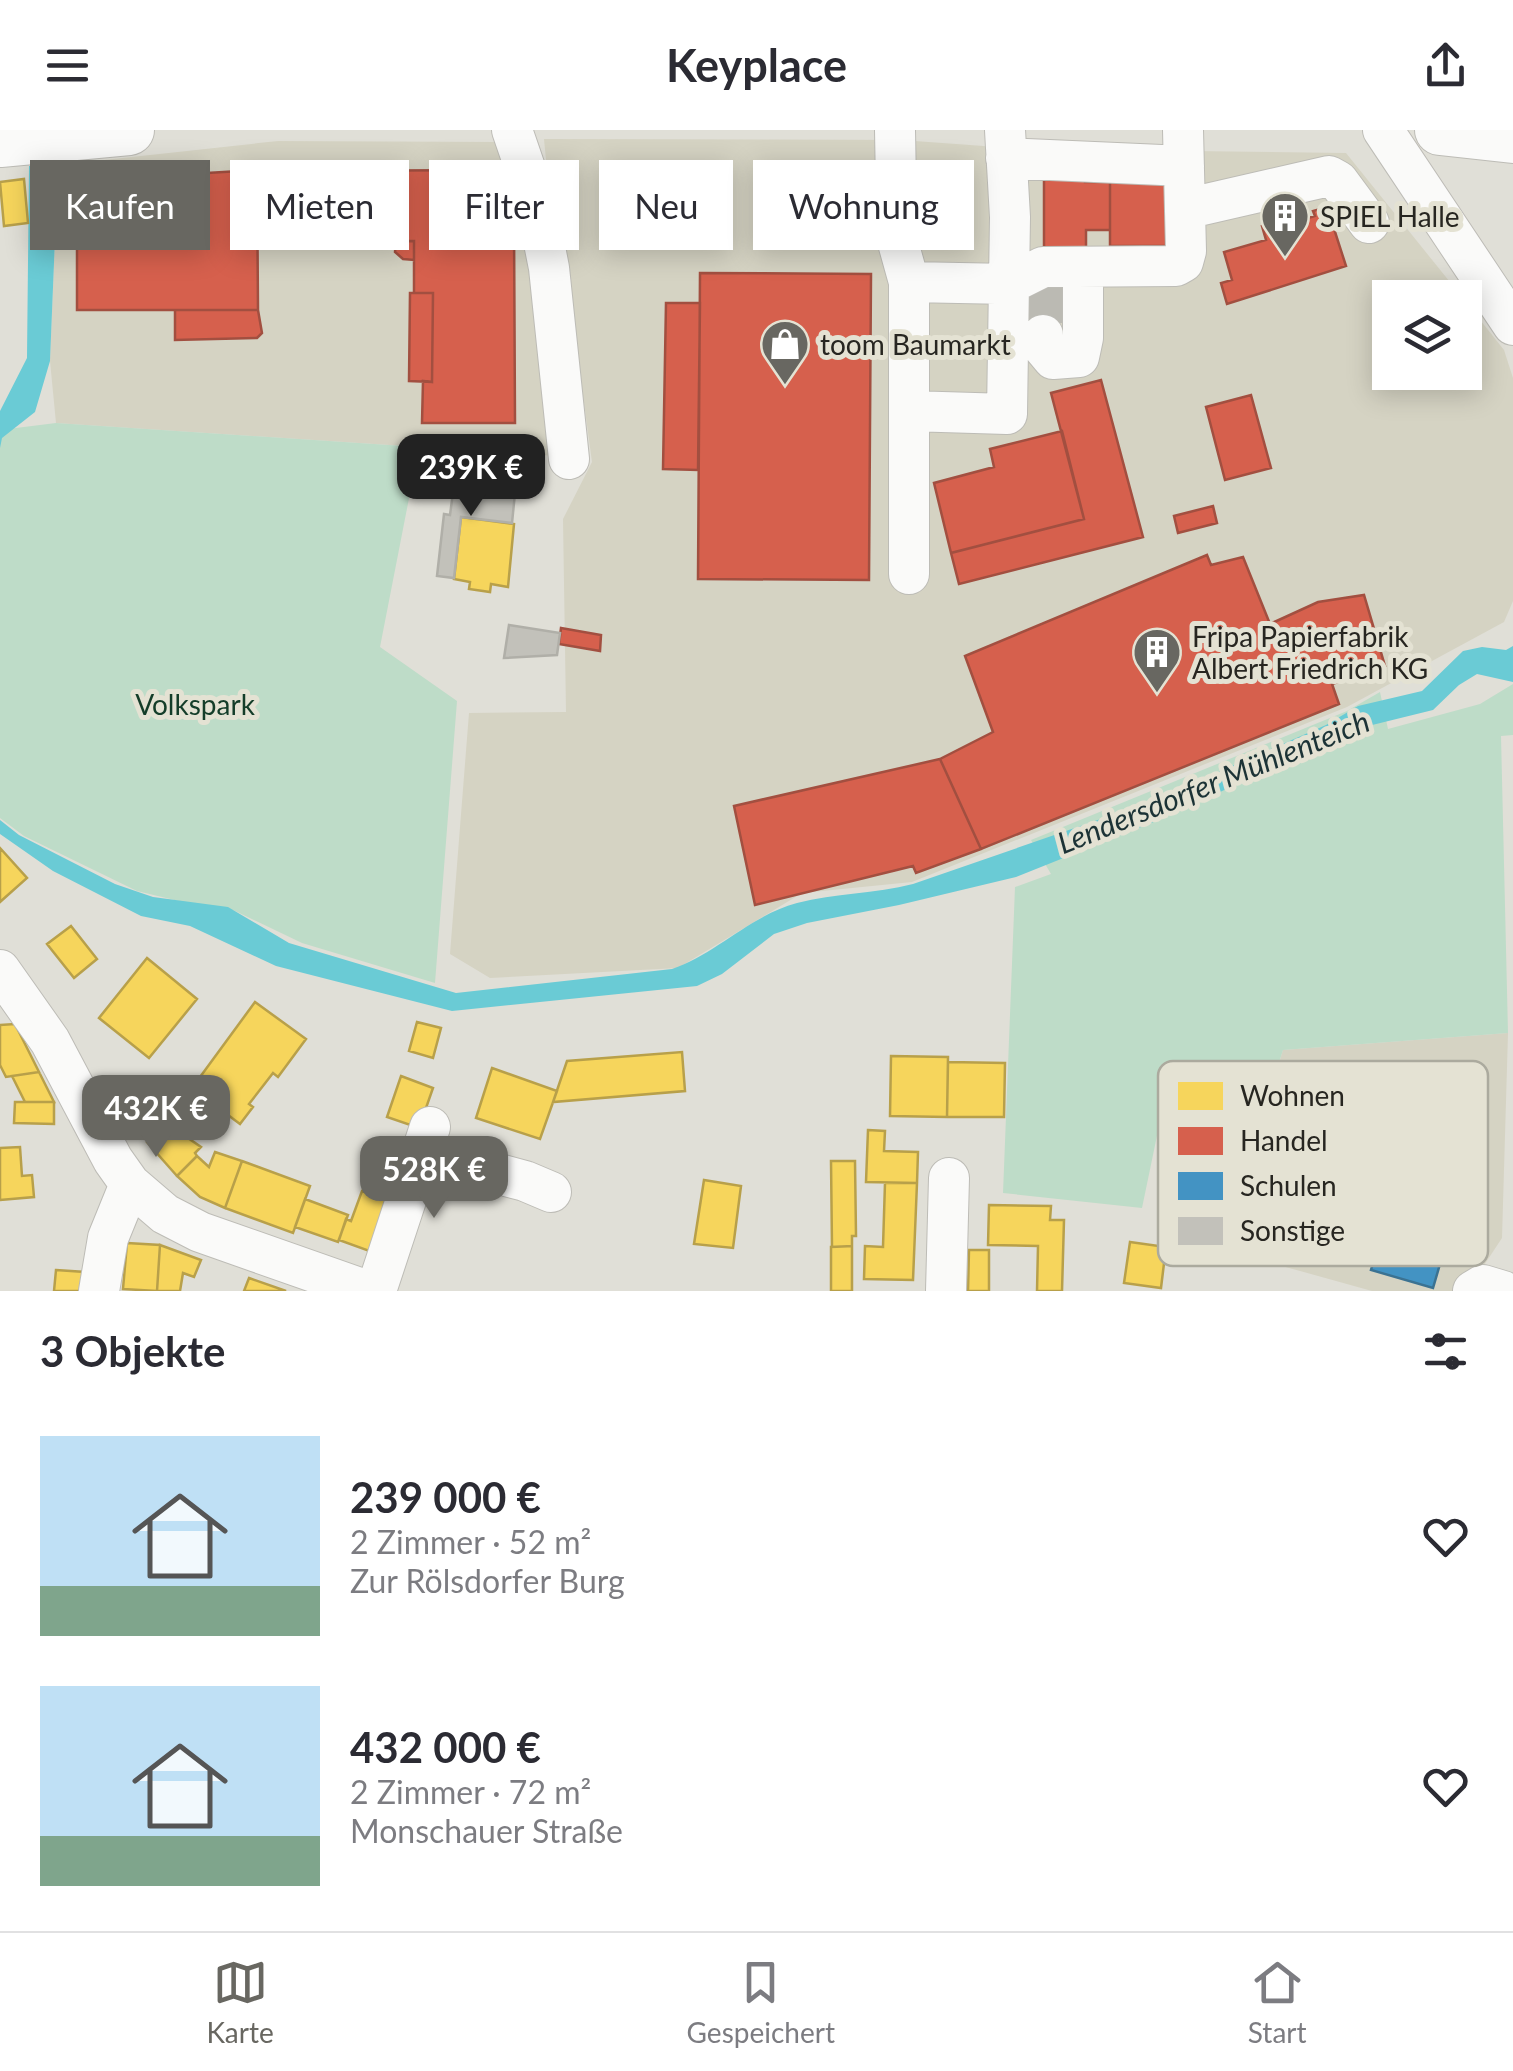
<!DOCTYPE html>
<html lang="de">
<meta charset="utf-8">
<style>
:root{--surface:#fff;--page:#f2f2f3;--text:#2b2b33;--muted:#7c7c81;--line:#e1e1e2;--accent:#686761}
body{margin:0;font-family:Lato,sans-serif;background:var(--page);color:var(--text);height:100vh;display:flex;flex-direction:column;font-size:38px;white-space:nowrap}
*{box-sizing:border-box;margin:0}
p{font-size:32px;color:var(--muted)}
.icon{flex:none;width:55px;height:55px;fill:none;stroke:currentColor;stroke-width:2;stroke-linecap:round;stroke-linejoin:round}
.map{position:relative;height:1161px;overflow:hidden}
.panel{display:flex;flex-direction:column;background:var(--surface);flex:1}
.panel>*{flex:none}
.hud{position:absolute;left:30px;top:30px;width:1000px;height:90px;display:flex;gap:20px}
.buttons{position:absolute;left:1372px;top:150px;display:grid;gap:20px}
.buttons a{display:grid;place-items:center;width:110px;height:110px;border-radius:0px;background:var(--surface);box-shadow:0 5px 25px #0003;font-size:50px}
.price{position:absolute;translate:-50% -85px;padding:0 22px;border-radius:20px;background:var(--accent);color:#fff;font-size:32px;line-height:65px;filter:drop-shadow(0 2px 5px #0008)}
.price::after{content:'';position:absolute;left:50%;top:60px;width:30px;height:22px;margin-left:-15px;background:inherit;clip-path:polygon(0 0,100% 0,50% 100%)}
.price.current{background:#222;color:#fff}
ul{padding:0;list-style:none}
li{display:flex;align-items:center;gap:30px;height:250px;padding:0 40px}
li span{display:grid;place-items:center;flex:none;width:280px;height:200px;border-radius:0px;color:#555}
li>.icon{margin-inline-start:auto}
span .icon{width:120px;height:120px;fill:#fffc;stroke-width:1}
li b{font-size:42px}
h2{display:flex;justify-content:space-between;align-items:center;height:120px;padding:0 40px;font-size:42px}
.chip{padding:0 35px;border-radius:0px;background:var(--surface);box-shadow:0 5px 25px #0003;font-size:35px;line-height:90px}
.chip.current{background:var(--accent);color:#fff}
header{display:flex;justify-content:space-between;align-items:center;height:130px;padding:0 40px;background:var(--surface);font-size:45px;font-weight:700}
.tabs{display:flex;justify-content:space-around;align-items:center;height:140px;border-top:2px solid var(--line);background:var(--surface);font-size:28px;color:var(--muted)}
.tabs a{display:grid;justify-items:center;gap:5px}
.tabs .current{color:var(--accent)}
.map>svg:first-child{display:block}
</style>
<header><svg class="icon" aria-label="menu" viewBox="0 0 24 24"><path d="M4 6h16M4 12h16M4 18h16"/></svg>Keyplace<svg class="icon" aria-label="share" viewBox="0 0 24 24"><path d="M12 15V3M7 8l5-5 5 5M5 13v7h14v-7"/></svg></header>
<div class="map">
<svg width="1513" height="1161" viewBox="0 0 1513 1161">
<rect width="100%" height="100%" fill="#e0dfd7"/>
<path fill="#d5d3c3" d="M544,9L901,10L1024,19L1346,23L1462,167L1390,168V242H1465V171L1504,220L1513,248V471L1504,492L1347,577L912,752L802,763L678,838L490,848L450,824L469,583L566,582L563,389L592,332L566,139L549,60Z
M278,11L498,12L526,72L556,326L56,293L50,231L58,35Z
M1508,903L1502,1108L1467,1161H1372L1221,1119L1283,920Z"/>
<path fill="#bedcc8" d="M56,293L419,317L380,517L457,571L435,853L302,813L233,780L212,779L137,761L24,706L0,688V300Z
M1513,554V605L1501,606L1508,903L1283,920L1247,1032L1224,1022L1235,934L1171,938L1142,1078L1003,1063L1015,757L1051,744L1031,710L1347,581L1380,562L1388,599L1480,574Z"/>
<path fill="#6acbd5" d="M58,35L50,231L35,282L2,308L0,318V281L27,228L29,36Z
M1513,516V552L1477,544L1459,555L1433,580L1360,598L1337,615L1281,633L1176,683L1016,747L899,775L807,793L774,804L722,844L697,856L452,881L276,836L190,796L141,786L53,741L0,704V690L19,705L115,754L153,767L228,777L289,813L456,863L672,839C716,824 751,785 797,773C835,763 875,764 913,754L1147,673L1326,595L1358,576L1422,561L1463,521L1482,517L1506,520Z"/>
<path fill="#f6d55c" stroke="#b8a04a" stroke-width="2.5" d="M24,49L28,93L4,96L0,52Z
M461,387L514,394L508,457L491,454L490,462L469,459L470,452L454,449Z
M0,718L27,748L0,772Z
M71,796L97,829L74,848L47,814Z
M147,828L197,869L149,928L99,888Z
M255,872L306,909L278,947L273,943L249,974L253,977L240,994L192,958Z
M417,892L441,898L433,928L409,921Z
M15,894L39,942L6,947L0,935V895Z
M682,922L685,961L553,972L567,931Z
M891,926L948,927L947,987L890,986Z
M948,932L1005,933L1004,987H947Z
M492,938L557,961L540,1009L476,988Z
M39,942L54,972H25L12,946Z
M401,946L433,958L419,998L387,987Z
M192,958L213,974L191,1005L168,992Z
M15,972H54V994L14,993Z
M160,986L191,1005L188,1008L201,1017L195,1023L197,1026L177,1046L147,1012Z
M868,1000L885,1001L884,1021L918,1022L917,1053L866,1052Z
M20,1017L22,1046L32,1045L34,1067L0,1070V1018Z
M215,1022L242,1031L225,1078L200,1067L177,1046L197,1026L209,1037Z
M242,1031L310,1056L293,1103L225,1078Z
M831,1031H855L856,1106H852V1116L832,1117Z
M704,1050L741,1056L733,1118L694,1114Z
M885,1053H917L913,1150L864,1149L865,1116L883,1117Z
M362,1061L390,1071L372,1122L339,1110L346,1089L351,1091Z
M305,1069L348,1085L338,1112L295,1097Z
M989,1075L1051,1076L1050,1090H1064L1062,1161H1037L1038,1116L988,1115Z
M1130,1112L1166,1117L1161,1158L1124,1153Z
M127,1113L160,1115L157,1161L123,1159Z
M160,1115L201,1130L194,1147L183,1143L180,1161H157Z
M852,1116V1161H831V1117Z
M969,1120H989V1161H968Z
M56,1140L85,1142L83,1161H54Z
M249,1148L286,1161H244Z"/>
<path fill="#d6604d" stroke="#a24f40" stroke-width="2.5" d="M257,40L258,180H77V51Z
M495,40V92H514L515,293H422L423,251L432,252L433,163H414V111L295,112V41Z
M1044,40H1085V52H1110V100H1086V124H1044Z
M927,44L938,51V63L927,70L916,64V51Z
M948,45H970L969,77L948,78Z
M1110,50H1166V116H1110Z
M1327,77L1346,136L1227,174L1221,153L1232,150L1224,122L1266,110L1262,96L1285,89L1286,95L1315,86L1313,81Z
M396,111H414V130L403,129L395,122Z
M700,143L871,144L869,450L698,449Z
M1033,155L1054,156L1053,204H1033Z
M410,163H433L432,252L409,251Z
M666,173H700L698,340L663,339Z
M175,180H258L262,203L257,208L175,210Z
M1101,250L1143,407L959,454L951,423L1084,389L1051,263Z
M1251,265L1271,338L1225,350L1206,277Z
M1062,301L1084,389L951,423L934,353L994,337L990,319Z
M1213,376L1217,393L1178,403L1174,386Z
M1207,425L1211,435L1243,427L1270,494L1318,472L1364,465L1385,536L1332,554L1339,574L981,719L940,629L993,602L965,526Z
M561,498L601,505L600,521L559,514Z
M940,629L981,719L916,743L913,736L755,775L734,676Z"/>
<path fill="#4393c3" stroke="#3b7292" stroke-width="2.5" d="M1290,1020L1418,1058L1423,1040L1481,1057L1464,1115L1447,1110L1433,1158L1371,1140L1382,1103L1274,1071Z"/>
<path fill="#c2c1ba" stroke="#b0afa8" stroke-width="2.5" d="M454,355L515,363L512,393L461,387L454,448L437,446L444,384L450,385Z
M509,495L560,503L557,525L504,528Z"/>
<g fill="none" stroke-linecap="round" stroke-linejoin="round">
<path stroke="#bbbab3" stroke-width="40" stroke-dasharray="40 20" stroke-linecap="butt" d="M1043,153V205"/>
<g stroke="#bdbcb6" stroke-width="42">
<path id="minor" d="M512,0L535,67L549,138L569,329
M895,0L897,109L909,152V444
M1383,0L1513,195
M1006,28L1184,36
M1185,79L1329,46L1338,51L1369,93
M909,152L1009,154L1043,137L1176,136L1183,132L1186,121L1183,0
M1043,205V217L1053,229L1079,227L1083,208V137
M909,281L1007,284L1010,87L1005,0
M0,840L50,911L113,1030L130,1054L165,1084L200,1102L368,1161
M414,1040L453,1032L525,1051L551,1062
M99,1161L108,1108L130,1054
M376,1161L430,997
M946,1161L949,1048
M1473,1161L1483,1155L1503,1161"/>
</g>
<g stroke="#bdbcb6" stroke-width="52">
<path id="major" d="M1440,0L1513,8
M0,12L129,0"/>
</g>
<use href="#minor" stroke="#fafaf9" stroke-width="40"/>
<use href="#major" stroke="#fafaf9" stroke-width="50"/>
</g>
<defs>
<g id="building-pin" transform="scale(2.5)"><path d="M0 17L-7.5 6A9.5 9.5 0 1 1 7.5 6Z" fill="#686761" stroke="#e4e2d3"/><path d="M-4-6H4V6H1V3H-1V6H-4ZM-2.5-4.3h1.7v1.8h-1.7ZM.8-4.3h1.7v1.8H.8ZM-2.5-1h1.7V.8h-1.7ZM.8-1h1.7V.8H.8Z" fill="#fff"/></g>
<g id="shop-pin" transform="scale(2.5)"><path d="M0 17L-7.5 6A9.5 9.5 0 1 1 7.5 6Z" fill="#686761" stroke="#e4e2d3"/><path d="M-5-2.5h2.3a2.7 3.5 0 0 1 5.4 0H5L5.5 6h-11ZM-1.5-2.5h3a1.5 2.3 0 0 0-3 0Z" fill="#fff"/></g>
</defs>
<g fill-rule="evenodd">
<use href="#building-pin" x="1285" y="86"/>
<use href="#shop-pin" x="785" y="214"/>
<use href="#building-pin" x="1157" y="522"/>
</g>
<g text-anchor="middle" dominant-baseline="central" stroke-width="10" stroke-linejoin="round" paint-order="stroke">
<g font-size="28" fill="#272621" stroke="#e4e2d3" text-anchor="start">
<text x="1320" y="86">SPIEL Halle</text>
<text x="820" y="214">toom Baumarkt</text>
<text x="1192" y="506">Fripa Papierfabrik<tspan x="1192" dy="32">Albert Friedrich KG</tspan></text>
</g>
<g font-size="28" fill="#143d29" stroke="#e4e2d3">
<text x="195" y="574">Volkspark</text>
</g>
<g font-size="30" font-style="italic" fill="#1c3336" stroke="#e4e2d3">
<text transform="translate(1213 651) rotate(-22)">Lendersdorfer Mühlenteich</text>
</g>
</g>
<rect x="1158" y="931" width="330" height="205" rx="15" fill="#e4e2d3" stroke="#abaa9e" stroke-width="2.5"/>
<rect x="1178" y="952" width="45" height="28" fill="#f6d55c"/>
<rect x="1178" y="997" width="45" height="28" fill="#d6604d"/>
<rect x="1178" y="1042" width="45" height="28" fill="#4393c3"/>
<rect x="1178" y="1087" width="45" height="28" fill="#c2c1ba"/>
<g font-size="28" fill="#272621">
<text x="1240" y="976">Wohnen</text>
<text x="1240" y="1021">Handel</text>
<text x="1240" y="1066">Schulen</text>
<text x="1240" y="1111">Sonstige</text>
</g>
</svg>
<div class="buttons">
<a><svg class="icon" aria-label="layers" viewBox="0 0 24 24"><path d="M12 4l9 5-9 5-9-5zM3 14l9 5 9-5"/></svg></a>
</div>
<b class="price current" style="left:471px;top:389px">239K €</b>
<b class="price" style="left:156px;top:1030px">432K €</b>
<b class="price" style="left:434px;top:1091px">528K €</b>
<div class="hud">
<a class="chip current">Kaufen</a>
<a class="chip">Mieten</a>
<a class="chip">Filter</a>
<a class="chip">Neu</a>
<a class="chip">Wohnung</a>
</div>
</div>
<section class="panel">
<h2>3 Objekte<svg class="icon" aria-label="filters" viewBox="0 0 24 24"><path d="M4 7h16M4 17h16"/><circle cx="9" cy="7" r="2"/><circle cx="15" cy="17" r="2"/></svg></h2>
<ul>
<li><span style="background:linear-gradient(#bfe0f5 75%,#7fa58c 0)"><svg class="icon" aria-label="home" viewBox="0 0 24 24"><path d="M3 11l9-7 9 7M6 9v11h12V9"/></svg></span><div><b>239 000 €</b><p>2 Zimmer · 52 m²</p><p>Zur Rölsdorfer Burg</p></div><svg class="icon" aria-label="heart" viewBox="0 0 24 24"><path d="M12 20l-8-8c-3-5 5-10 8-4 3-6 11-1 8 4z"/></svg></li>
<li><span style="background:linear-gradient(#bfe0f5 75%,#7fa58c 0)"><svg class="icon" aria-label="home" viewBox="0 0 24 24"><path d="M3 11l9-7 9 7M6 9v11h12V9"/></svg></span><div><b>432 000 €</b><p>2 Zimmer · 72 m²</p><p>Monschauer Straße</p></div><svg class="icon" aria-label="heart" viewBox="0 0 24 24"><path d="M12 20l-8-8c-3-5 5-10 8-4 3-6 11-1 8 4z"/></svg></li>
</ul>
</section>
<nav class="tabs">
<a class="current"><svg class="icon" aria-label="map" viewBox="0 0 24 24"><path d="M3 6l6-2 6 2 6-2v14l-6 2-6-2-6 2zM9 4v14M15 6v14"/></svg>Karte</a>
<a><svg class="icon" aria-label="saved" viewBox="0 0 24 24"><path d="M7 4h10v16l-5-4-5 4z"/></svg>Gespeichert</a>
<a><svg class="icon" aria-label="home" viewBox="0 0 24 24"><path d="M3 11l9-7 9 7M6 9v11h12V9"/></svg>Start</a>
</nav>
